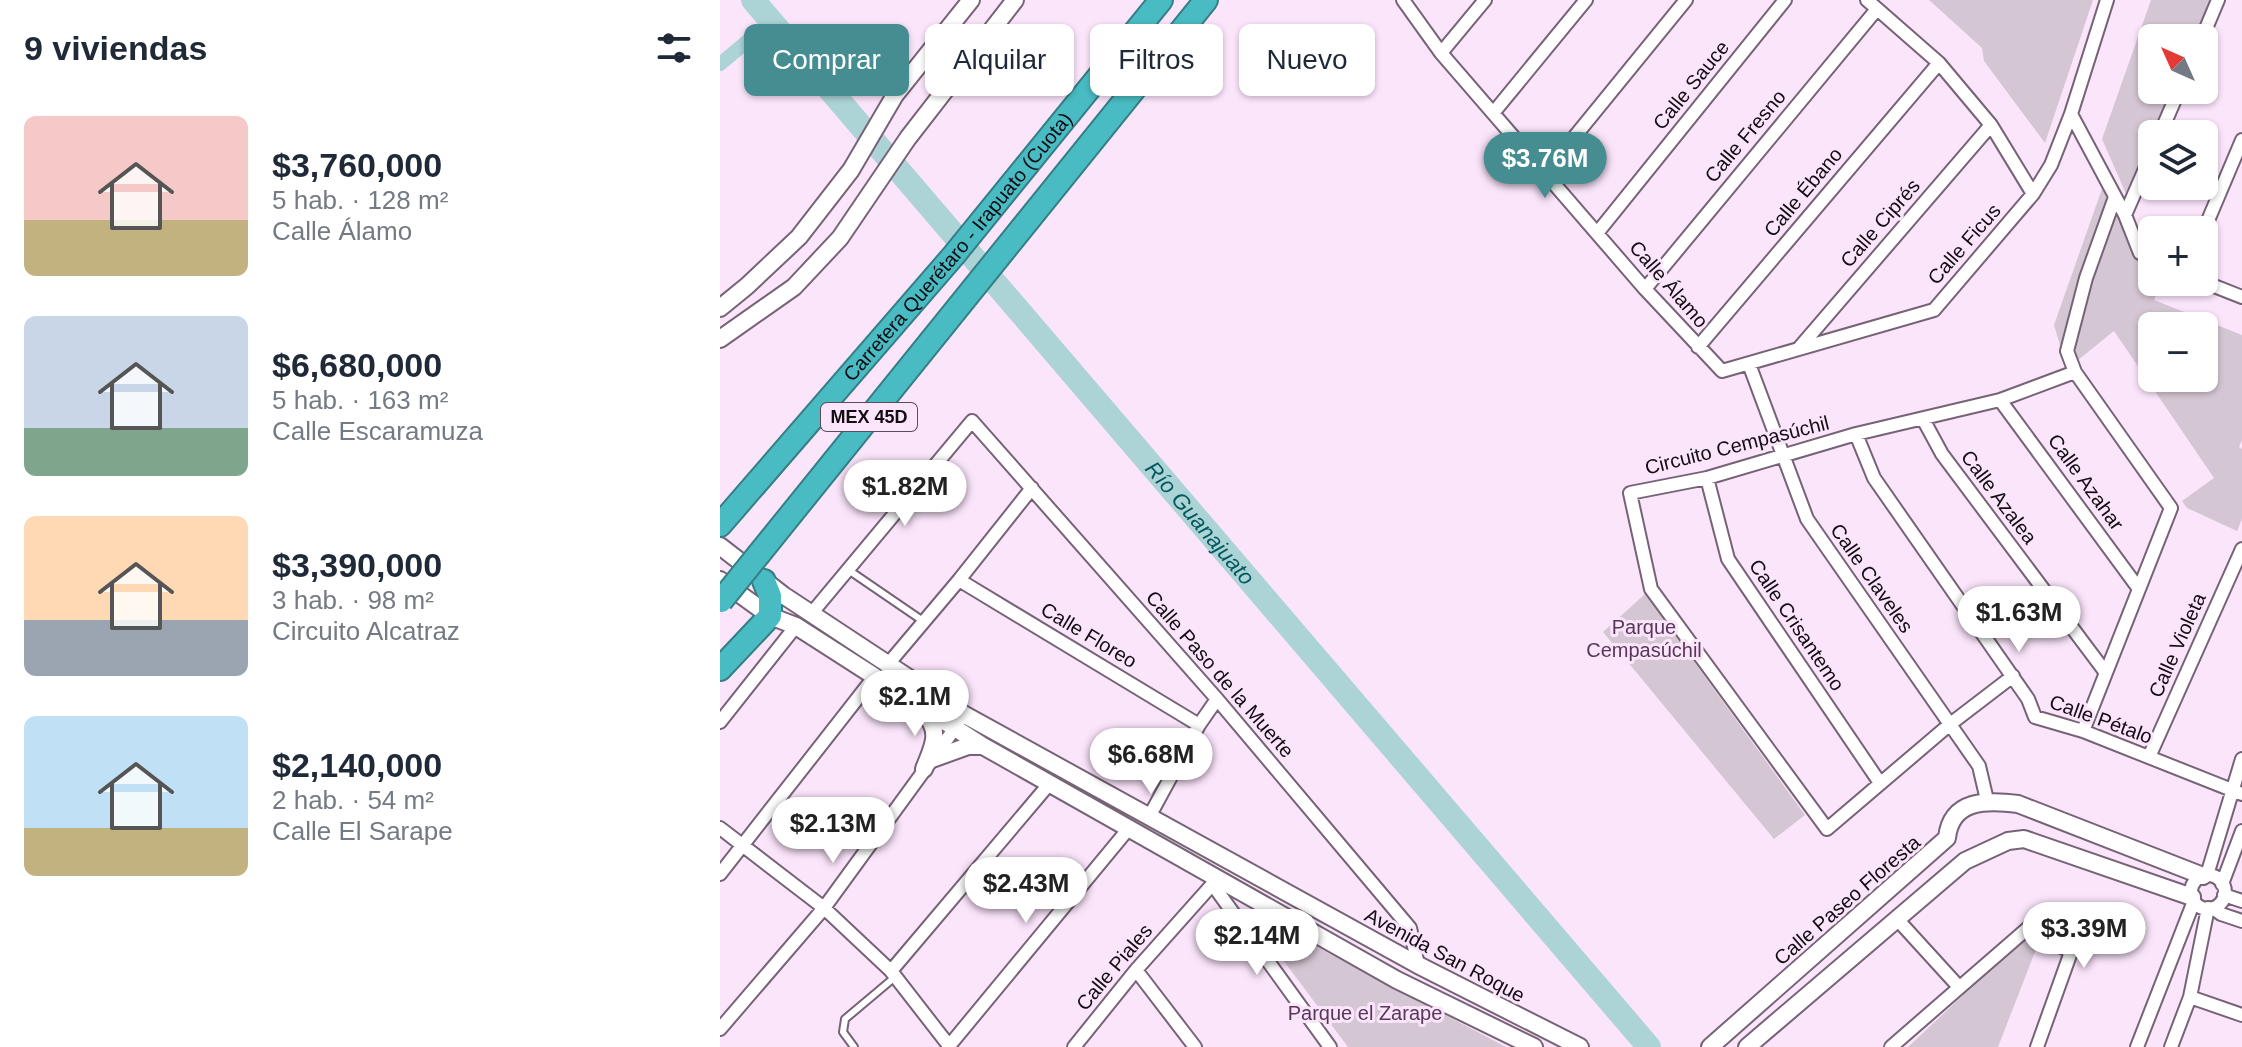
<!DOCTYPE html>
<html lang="es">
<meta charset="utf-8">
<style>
:root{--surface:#fff;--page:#f6f6f7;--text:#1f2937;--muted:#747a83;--accent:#458d91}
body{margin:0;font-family:Helvetica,sans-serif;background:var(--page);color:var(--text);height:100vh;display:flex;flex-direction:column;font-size:30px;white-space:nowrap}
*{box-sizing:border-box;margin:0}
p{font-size:26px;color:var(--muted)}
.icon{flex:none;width:44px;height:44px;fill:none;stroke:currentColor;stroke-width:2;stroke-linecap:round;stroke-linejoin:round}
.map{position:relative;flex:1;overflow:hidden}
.drawer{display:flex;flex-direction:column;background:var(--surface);width:720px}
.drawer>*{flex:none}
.hud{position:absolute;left:24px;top:24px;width:760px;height:72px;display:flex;gap:16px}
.needle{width:52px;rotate:315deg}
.fabs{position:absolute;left:1418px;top:24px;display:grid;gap:16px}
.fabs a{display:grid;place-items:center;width:80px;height:80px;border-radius:12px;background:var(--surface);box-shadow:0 2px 6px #0004;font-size:40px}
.price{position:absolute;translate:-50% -68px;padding:0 18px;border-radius:28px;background:#fff;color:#222;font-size:26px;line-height:52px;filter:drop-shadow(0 2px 4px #0008)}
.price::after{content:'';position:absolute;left:50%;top:48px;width:24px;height:18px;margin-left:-12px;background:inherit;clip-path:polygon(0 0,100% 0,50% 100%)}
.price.current{background:var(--accent);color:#fff}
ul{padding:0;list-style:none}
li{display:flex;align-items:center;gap:24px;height:200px;padding:0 24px}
li span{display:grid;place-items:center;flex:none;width:224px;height:160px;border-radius:12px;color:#555}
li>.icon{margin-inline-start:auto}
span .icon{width:96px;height:96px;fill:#fffc;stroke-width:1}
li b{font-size:34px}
h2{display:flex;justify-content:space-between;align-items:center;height:96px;padding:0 24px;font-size:34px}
.tag{padding:0 28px;border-radius:12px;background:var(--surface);box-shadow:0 2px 6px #0004;font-size:28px;line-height:72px}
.tag.current{background:var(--accent);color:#fff}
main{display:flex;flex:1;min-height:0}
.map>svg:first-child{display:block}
</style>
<main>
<section class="drawer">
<h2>9 viviendas<svg class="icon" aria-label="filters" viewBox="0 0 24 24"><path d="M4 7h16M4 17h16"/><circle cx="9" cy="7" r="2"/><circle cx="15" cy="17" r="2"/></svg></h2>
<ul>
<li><span style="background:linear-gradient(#f6c9c9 65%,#c2b280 0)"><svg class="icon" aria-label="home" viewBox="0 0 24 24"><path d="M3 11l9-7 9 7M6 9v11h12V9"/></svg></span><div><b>$3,760,000</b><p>5 hab. · 128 m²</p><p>Calle Álamo</p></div></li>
<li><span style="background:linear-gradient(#c9d6e8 70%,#7fa58c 0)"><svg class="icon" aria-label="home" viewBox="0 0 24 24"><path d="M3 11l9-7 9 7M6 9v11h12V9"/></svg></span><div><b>$6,680,000</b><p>5 hab. · 163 m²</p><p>Calle Escaramuza</p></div></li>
<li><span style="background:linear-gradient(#ffd9b3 65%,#9aa5b1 0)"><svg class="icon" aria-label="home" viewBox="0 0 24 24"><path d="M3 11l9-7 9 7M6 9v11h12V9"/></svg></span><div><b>$3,390,000</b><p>3 hab. · 98 m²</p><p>Circuito Alcatraz</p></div></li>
<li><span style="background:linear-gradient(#bfe0f5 70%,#c2b280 0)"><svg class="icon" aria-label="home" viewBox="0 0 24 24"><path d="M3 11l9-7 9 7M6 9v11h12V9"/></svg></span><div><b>$2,140,000</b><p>2 hab. · 54 m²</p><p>Calle El Sarape</p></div></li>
</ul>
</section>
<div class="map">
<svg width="1522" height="1047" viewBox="0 0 1522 1047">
<rect width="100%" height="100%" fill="#fbe5fb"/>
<path fill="#d5c6d4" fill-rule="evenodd" d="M1209,0H1373L1325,143L1264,61L1262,48Z
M1431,0H1491L1475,38H1432V90H1452L1407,196L1382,139Z
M1383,186L1419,263L1432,269V282H1441L1434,300L1522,335V440L1519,447L1522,449V519L1517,531L1467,508L1462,501L1494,478L1394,331L1347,369L1334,325ZM1432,326H1484V378H1432Z
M925,594L1085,815L1054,839L883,632Z
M525,909L786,1047H628Z
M1307,935L1320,939L1278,1047H1188Z"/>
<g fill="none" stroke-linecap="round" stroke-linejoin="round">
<path stroke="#acd3d6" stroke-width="14" d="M0,64L36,34"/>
<path stroke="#acd3d6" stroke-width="24" id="s1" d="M33,0L929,1047"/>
<g stroke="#766376" stroke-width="10">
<path id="service" d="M127,569L203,621
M134,1047L123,1032L125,1019L175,977"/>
</g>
<g stroke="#766376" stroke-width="16">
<path id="minor" d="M683,0L721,53L925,289L1002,371L1214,310L1313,194L1331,165L1351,114L1387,0
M1147,0L1219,63L1271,125L1313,194
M1482,38L1498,0
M721,53L765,0
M774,112L866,0
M1351,114L1405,215L1420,253L1432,258
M1440,134L1459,90
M825,173L966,0
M1405,215L1432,153
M1484,230L1522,140
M878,232L1065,0
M1484,282L1522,297
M925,289L1157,9
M978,347L1219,63
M1080,347L1271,125
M1029,364L1087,519L1259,766L1267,800
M1280,400L1419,589
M1203,419L1222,454L1386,673
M1136,434L1154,478L1308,699L1315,717L1363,731L1522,794
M987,478L1008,559L1160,783
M239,580L479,725
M91,614L252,421L497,699L690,928L698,965
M169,663L239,580L312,488
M1293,676L1229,725L1107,829L931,589L910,493L987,478L1136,434L1280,400L1355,372
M0,722L76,626
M1363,731L1451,508L1355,372L1347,351L1366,278L1395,197
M1429,757L1522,549
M429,817L479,725L497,699
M0,828L104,908L171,971L230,1047
M0,874L155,676
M1487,875L1522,759
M1471 892a17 17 0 1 1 34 0a17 17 0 1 1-34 0Z
M1502,884L1522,831
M493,885L610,1047
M1504,895L1522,901
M1493,908L1501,914L1522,921
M1177,919L1239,987
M416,970L475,1047
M171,971L330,783
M1470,997L1522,1015
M0,1029L104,908L238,724
M229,1046L410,827
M354,1047L416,970L498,878
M1171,1047L1308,928L1351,952L1317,1047
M1417,1047L1474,901
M1451,1047L1470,997L1488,908"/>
</g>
<g stroke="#766376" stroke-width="20">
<path id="tertiary" d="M0,308L27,286L79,237L131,170L175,95L251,0
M0,339L74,287L120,238L188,138L295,0
M0,546L63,595L245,715L698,965L860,1047
M0,580L50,616L76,626L263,746L677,980L814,1047
M212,759L248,746H263
M204,769C212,748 222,733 205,714
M990,1047L1227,838C1231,799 1267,800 1298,804L1483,876
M1027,1047L1245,861L1288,841L1304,839L1472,897"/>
</g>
<g stroke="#367e85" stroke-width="26">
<g id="motorway">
<path id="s2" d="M0,525L234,255L441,0"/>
<path d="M39,554L486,0"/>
<path d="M0,669L50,616V596L44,581"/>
</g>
</g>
<use href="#service" stroke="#fff" stroke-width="6"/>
<use href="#minor" stroke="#fff" stroke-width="12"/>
<use href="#tertiary" stroke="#fff" stroke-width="16"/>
<use href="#motorway" stroke="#49bbc2" stroke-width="22"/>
<g stroke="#367e85" stroke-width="26" stroke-linecap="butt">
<path id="motorway-bridge" d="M1,601L39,554"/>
</g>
<use href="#motorway-bridge" stroke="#49bbc2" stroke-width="22"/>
</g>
<g text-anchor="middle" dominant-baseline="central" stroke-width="6" stroke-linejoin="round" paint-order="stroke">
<rect fill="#fbe5fb" stroke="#594d59" stroke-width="2" x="101" y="403" width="96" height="28" rx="6"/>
<g font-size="18" font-weight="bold" fill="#130c13">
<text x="149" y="417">MEX 45D</text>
</g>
<g font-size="20" fill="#130c13" stroke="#fbe5fb">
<text transform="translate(971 85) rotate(-51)">Calle Sauce</text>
<text transform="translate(1025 136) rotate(-50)">Calle Fresno</text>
<text transform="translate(1083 192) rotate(-50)">Calle Ébano</text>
<text transform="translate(1160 223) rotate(-49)">Calle Ciprés</text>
<text transform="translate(1244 244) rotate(-49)">Calle Ficus</text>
<text stroke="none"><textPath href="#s2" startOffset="366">Carretera Querétaro - Irapuato (Cuota)</textPath></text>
<text transform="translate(949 284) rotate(49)">Calle Álamo</text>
<text transform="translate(1017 445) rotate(-14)">Circuito Cempasúchil</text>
<text transform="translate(1366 482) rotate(54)">Calle Azahar</text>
<text transform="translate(1279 497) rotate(53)">Calle Azalea</text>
<text transform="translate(1152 578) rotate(55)">Calle Claveles</text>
<text transform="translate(1077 625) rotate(56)">Calle Crisantemo</text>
<text transform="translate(369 635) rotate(31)">Calle Floreo</text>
<text transform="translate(1457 645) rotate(-66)">Calle Violeta</text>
<text transform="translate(500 674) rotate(49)">Calle Paso de la Muerte</text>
<text transform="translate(1381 719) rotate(20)">Calle Pétalo</text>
<text transform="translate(1127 900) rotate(-41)">Calle Paseo Floresta</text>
<text transform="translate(725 955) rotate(28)">Avenida San Roque</text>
<text transform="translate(394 967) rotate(-50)">Calle Piales</text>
</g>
<g font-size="20" fill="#59375a" stroke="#fbe5fb">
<text x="924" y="627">Parque<tspan x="924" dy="23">Cempasúchil</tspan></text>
<text x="645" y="1013">Parque el Zarape</text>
</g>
<g font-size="22" font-style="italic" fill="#02595e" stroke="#fbe5fb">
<text stroke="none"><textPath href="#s1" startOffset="688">Río Guanajuato</textPath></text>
</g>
</g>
</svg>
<div class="fabs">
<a><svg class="needle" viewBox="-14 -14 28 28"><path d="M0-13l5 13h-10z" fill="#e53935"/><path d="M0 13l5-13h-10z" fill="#747a83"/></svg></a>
<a><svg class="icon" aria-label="layers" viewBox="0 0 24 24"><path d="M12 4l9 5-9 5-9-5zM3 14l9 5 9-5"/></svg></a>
<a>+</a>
<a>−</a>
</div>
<b class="price current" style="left:825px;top:200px">$3.76M</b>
<b class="price" style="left:185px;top:528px">$1.82M</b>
<b class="price" style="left:1299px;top:654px">$1.63M</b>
<b class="price" style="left:195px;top:738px">$2.1M</b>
<b class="price" style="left:431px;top:796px">$6.68M</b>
<b class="price" style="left:113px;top:865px">$2.13M</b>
<b class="price" style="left:306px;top:925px">$2.43M</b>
<b class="price" style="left:1364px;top:970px">$3.39M</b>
<b class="price" style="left:537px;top:977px">$2.14M</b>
<div class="hud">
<a class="tag current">Comprar</a>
<a class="tag">Alquilar</a>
<a class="tag">Filtros</a>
<a class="tag">Nuevo</a>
</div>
</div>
</main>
